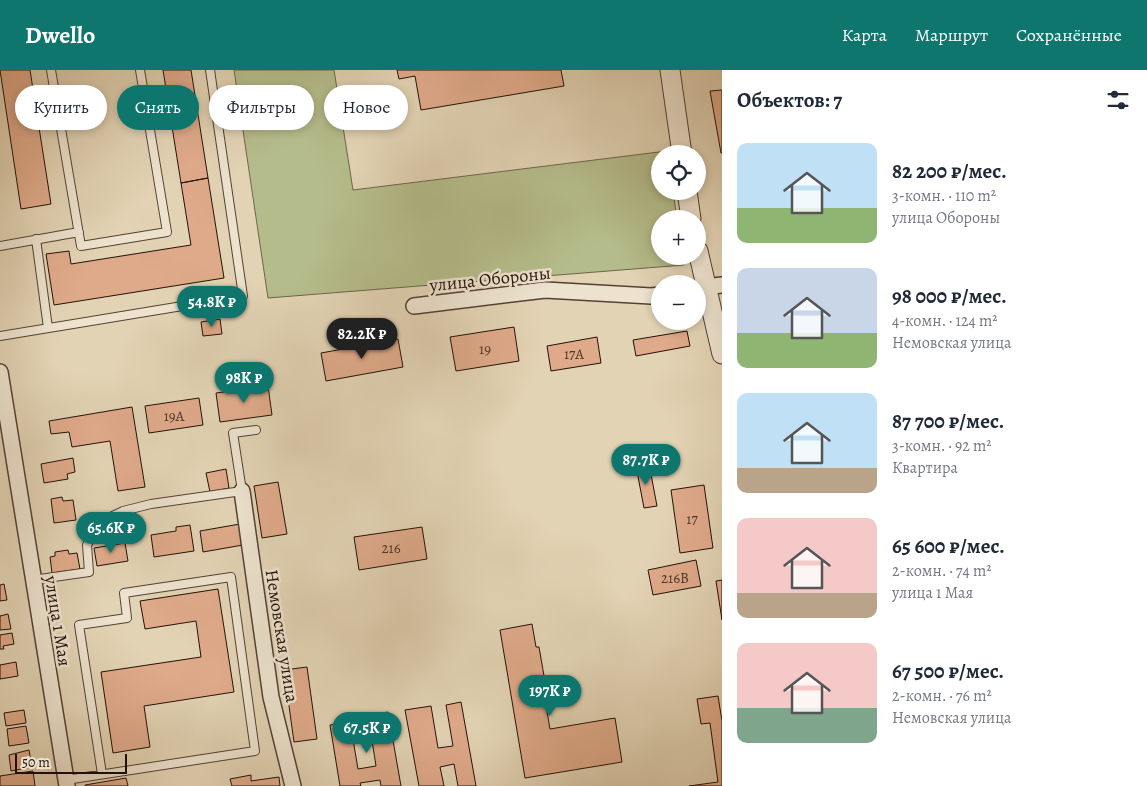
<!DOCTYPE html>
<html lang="ru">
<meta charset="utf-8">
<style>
:root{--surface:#fff;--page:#f2f2f3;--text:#1f2937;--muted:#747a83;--accent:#0f766e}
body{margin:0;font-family:Alegreya,serif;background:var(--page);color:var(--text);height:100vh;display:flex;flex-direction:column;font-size:19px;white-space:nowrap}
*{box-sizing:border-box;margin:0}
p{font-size:16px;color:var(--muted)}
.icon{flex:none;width:28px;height:28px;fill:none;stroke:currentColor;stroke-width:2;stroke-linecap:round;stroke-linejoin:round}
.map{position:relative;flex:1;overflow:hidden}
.side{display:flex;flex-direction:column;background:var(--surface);width:425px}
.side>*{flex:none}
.guide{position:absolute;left:15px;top:15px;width:475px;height:45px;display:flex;gap:10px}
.buttons{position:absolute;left:651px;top:75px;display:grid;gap:10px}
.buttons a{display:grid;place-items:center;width:55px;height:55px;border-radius:50%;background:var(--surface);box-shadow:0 2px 8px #0003;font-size:25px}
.scale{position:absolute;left:15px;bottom:12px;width:112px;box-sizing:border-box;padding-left:5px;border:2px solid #241008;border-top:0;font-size:14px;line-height:18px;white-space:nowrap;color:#241008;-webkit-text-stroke:4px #ece2ce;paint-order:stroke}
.price{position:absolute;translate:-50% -42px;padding:0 11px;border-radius:18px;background:var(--accent);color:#fff;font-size:16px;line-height:32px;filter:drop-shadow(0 1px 2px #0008)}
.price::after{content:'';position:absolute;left:50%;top:30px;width:15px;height:11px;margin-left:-8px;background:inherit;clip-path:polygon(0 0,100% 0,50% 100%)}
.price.active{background:#222;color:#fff}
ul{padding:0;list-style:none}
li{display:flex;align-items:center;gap:15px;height:125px;padding:0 15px}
li span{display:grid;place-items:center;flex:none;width:140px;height:100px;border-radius:10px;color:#555}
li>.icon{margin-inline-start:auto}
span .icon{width:60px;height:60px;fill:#fffc;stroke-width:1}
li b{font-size:21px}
h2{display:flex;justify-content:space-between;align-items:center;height:60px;padding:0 15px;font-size:21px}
.chip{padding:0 18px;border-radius:22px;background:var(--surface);box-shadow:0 2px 8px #0003;font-size:18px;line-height:45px}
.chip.active{background:var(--accent);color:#fff}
header{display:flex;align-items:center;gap:30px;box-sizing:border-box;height:70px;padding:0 25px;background:var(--accent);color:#fff}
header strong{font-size:24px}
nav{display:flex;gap:28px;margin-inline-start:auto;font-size:18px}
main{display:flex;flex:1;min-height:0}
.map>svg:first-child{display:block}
</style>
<header>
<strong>Dwello</strong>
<nav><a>Карта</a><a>Маршрут</a><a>Сохранённые</a></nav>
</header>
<main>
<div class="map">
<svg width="722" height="716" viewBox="0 0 722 716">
<rect width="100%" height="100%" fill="#e2d3b4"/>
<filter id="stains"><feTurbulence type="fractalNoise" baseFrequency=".004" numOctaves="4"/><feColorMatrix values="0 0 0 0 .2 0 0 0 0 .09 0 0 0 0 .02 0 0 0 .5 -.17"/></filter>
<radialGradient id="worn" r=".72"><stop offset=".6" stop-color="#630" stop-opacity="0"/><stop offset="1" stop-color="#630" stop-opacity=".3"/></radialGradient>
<path fill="#b5bc8b" stroke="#6c664a" d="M234,0H334L353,120L667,81L668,84H660V121H673L677,149H660V186H683L684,195L268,228Z"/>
<path fill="#dfaa8a" stroke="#241008" d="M0,0H30L51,134L21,139Z
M163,0H191L208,108L181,113Z
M397,0H561L564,16L421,40L415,6L399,9Z
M722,20V83H721L710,21Z
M208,108L224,208L54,235L46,184L69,181L71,194L191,175L181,113Z
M220,249L222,264L203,266L201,252Z
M514,257L519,291L456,301L450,267Z
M687,261L690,276L636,286L633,270Z
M597,267L601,293L551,301L547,276Z
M398,269L403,297L326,311L321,283Z
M268,316L272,345L220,352L216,323Z
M199,328L203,355L149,363L145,336Z
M132,337L145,417L118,421L110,371L72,377L69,362L51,364L49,351Z
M73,388L75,402L67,404L68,409L44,413L41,394Z
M649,394L657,436L644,438L636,396Z
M226,399L229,418L210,422L206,403Z
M278,412L287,464L262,468L254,416Z
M704,415L713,478L680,483L671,420Z
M62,427L63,431L73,430L76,450L54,453L51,429Z
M240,454L243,475L203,482L200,461Z
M190,455L194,481L154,487L151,465L176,461V457Z
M422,457L427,489L359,500L354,467Z
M125,473L128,491L97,496L94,478Z
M68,480L69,484L77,483L80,499L52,503L50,487L55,486V482Z
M696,490L701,516L653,525L648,500Z
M722,510V550L716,511Z
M4,514L7,530L0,531V515Z
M218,519L234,622L144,636L150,677L113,683L101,602L201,587L196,551L145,559L140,531Z
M8,544L11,559L0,560V546Z
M532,554L536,577H539L544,606L541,607L550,659L615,648L622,692L525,708L500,560Z
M12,563L14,574L3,576L4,579H0V565Z
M16,592L18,606L0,609V595Z
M307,597L317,669L294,672L284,600Z
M718,626L722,651V716H689L718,712L710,653L701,654L697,629Z
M461,632L476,716H458L454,694L440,697L444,716H419L405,640L431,636L438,678L453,676L446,635Z
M24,640L26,653L6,656L4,643Z
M388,642L401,716H381L380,710L360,713L361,716H340L330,655L350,652L358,699L376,696L368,645Z
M26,656L29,673L9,676L7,659Z
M29,680L32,697L11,701L9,685Z
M33,701L35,716H0V706Z
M251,705V711L279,707L280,716H232L230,709Z
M126,708L128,716H85V715Z"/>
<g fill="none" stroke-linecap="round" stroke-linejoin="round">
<g stroke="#544133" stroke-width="10">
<path id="service" d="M51,0L81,176L167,162L140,0
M36,169L48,258
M0,176L79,162
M0,266L243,226L210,0
M33,510L89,502L87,475L100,452L123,441L151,434L242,421L233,363L256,360
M66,710L255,681L231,507L124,523L127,548L79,555L102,704"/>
</g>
<g stroke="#544133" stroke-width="18">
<path id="minor" d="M698,218L722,215
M414,236L545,220L651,226L660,225
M0,302L67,716
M242,421L271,627L293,716"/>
</g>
<g stroke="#544133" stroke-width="21">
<path id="tertiary" d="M670,0L682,84
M687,121L691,149
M698,181L722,284"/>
</g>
<use href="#service" stroke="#ece2ce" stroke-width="8"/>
<use href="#minor" stroke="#ece2ce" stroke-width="15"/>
<use href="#tertiary" stroke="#ece2ce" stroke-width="19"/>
</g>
<g text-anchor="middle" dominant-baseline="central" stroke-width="5" stroke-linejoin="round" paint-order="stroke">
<g font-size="15" fill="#533628">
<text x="485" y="279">19</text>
<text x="574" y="284">17А</text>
<text x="174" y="346">19А</text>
<text x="692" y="449">17</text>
<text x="391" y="478">216</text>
<text x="675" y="508">216В</text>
</g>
<g font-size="18" fill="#241008" stroke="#ece2ce">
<text transform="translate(490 209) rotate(-6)">улица Обороны</text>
<text transform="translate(58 551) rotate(81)">улица 1 Мая</text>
<text transform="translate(282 566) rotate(81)">Немовская улица</text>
</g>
</g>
<rect width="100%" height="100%" filter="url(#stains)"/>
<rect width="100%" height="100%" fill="url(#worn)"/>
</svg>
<div class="buttons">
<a><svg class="icon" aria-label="locate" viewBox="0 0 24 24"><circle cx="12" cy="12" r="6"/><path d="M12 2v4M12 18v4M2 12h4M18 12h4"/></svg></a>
<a>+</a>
<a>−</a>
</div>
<div class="scale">50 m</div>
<b class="price" style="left:212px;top:258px">54.8K ₽</b>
<b class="price active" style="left:362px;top:290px">82.2K ₽</b>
<b class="price" style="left:244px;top:334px">98K ₽</b>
<b class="price" style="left:646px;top:416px">87.7K ₽</b>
<b class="price" style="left:111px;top:484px">65.6K ₽</b>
<b class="price" style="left:550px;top:647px">197K ₽</b>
<b class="price" style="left:367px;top:684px">67.5K ₽</b>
<div class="guide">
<a class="chip">Купить</a>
<a class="chip active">Снять</a>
<a class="chip">Фильтры</a>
<a class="chip">Новое</a>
</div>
</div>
<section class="side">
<h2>Объектов: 7<svg class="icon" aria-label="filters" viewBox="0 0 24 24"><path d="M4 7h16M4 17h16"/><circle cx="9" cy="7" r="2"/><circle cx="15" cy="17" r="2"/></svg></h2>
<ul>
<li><span style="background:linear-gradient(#bfe0f5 65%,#8fb573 0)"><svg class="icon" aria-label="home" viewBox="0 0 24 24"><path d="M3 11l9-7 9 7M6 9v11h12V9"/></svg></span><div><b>82 200 ₽/мес.</b><p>3-комн. · 110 m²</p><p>улица Обороны</p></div></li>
<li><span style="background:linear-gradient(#c9d6e8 65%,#8fb573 0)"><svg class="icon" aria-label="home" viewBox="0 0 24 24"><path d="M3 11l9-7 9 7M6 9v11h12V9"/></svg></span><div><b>98 000 ₽/мес.</b><p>4-комн. · 124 m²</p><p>Немовская улица</p></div></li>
<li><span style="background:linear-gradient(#bfe0f5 75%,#b9a48a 0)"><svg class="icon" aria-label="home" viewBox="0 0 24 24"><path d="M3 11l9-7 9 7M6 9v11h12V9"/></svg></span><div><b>87 700 ₽/мес.</b><p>3-комн. · 92 m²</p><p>Квартира</p></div></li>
<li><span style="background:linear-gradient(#f6c9c9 75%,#b9a48a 0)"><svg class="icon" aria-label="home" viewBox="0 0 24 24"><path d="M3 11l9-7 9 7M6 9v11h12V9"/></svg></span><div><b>65 600 ₽/мес.</b><p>2-комн. · 74 m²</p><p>улица 1 Мая</p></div></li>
<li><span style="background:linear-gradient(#f6c9c9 65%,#7fa58c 0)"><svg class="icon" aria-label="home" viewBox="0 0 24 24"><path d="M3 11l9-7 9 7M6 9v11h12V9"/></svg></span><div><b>67 500 ₽/мес.</b><p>2-комн. · 76 m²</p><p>Немовская улица</p></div></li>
</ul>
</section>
</main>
